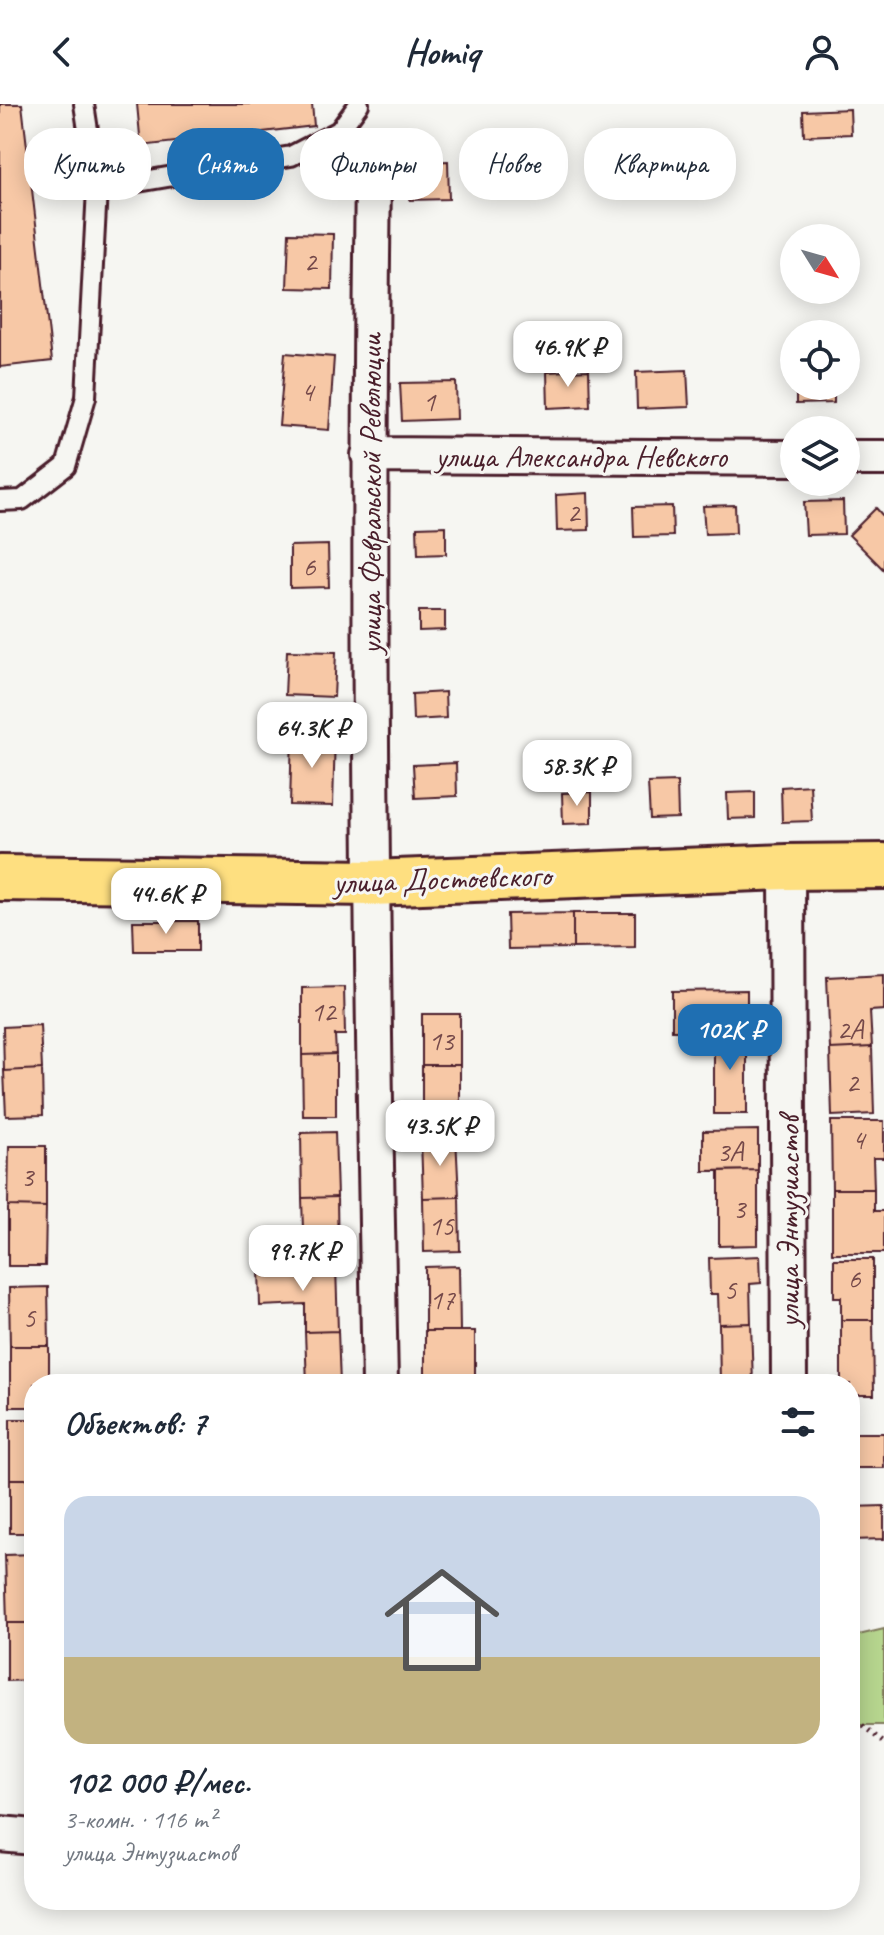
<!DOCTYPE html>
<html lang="ru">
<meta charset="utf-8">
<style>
:root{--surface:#fff;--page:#f2f2f3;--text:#1f2937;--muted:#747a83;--line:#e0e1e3;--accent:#1f6fb2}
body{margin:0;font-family:Caveat,sans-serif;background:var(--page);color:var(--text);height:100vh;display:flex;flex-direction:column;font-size:30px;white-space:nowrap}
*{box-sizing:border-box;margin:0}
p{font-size:26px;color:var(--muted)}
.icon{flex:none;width:44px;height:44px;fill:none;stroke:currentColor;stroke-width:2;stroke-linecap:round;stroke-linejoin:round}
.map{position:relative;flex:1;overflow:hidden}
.sheet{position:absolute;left:24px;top:1270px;width:836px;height:536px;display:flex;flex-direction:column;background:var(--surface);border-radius:32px;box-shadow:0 4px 20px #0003}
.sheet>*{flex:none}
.top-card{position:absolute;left:24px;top:24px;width:836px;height:72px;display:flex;gap:16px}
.needle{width:52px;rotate:127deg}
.buttons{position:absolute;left:780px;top:120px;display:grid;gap:16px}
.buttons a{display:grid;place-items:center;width:80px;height:80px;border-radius:50%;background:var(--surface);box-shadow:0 4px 20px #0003;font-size:40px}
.price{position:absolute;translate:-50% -68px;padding:0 18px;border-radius:16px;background:#fff;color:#222;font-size:26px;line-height:52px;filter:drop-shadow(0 2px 4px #0008)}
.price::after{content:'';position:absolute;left:50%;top:48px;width:24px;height:18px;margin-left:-12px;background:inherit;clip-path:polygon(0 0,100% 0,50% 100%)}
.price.selected{background:var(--accent);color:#fff}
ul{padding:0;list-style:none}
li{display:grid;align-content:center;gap:16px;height:424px;padding:0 40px}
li+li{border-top:2px solid var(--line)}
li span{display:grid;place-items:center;height:248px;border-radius:24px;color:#555}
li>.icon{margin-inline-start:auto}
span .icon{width:144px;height:144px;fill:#fffc;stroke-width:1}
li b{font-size:34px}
h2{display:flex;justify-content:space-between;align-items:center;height:96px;padding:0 40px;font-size:34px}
.tag{padding:0 28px;border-radius:32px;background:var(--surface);box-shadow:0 4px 20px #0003;font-size:28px;line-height:72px}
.tag.selected{background:var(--accent);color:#fff}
header{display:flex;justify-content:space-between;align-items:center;height:104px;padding:0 40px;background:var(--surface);font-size:36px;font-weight:600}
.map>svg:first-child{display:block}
</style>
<header><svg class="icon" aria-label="back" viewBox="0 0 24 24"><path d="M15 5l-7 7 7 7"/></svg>Homiq<svg class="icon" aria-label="person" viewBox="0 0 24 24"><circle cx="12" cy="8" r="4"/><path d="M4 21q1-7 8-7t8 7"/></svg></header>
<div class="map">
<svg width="884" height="1831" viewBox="0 0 884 1831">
<rect width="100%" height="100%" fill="#f6f6f2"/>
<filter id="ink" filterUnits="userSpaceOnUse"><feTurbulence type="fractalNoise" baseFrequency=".0125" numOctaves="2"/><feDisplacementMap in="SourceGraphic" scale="16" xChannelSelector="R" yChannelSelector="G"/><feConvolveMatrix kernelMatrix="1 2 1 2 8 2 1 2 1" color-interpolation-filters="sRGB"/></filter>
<g filter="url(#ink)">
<path fill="#b6d58e" stroke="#807a5c" stroke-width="2" d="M884,1525V1621H850V1533Z"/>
<path fill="#f7c8a6" stroke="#4a1f2b" stroke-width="2" d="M0,0H22L52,257L0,263Z
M137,0H312L314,22L141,42Z
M850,5L851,30L804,32L803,7Z
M448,57L449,95L410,96L408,59Z
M289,129L333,130L332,185L287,184Z
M285,249L334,253L329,326L279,322Z
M589,266L590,302L548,304L547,268Z
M687,266L689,303L637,305L636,268Z
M456,278L457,315L402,317L400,279Z
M796,282H834V299L796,300Z
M588,389L589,426L557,427L556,391Z
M843,397L844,430L806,431L804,398Z
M735,401L736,429L705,430L703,402Z
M672,402L673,432L634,433L633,403Z
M876,404L884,413V466L849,431Z
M446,422V450L418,451L417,423Z
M328,441L329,483L290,484V442Z
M419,507H445V526L419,527Z
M287,547L336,548L334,593L285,591Z
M445,588L446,614L413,616L412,590Z
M292,629L335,630L333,702L290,701Z
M456,659L457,692L415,694L413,661Z
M677,678L678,714L650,715L648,679Z
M810,681L812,717L782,718L781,683Z
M592,688V719L563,720L562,689Z
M755,688V714L728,715L727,689Z
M573,809V844L508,845L507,810Z
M573,809H635V843L573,844Z
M133,817H198V847H134Z
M884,870V906L870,907L872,943L830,945L827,873Z
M344,883L345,931H335L336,950L302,951V884Z
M747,886V925L672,926V887Z
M422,910H460V961H422Z
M40,921L42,965L4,967L3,923Z
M714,925H747V1010H714Z
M872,943L874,1010L832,1012L830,945Z
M336,950V1012H303L302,951Z
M422,961H460V1007L422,1008Z
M42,965L43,1011L6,1012L4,967Z
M831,1017H884V1054H873L874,1085H832Z
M758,1026V1066L703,1067V1027Z
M335,1028L337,1093L302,1094L301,1029Z
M456,1033L459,1093L423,1094L421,1035Z
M9,1042H46V1103L8,1102Z
M758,1066V1141L719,1142V1067Z
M832,1085H874V1107H884V1149H832Z
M337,1093L338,1158H304L302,1094Z
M459,1093L460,1147L424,1148L423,1094Z
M8,1102L46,1103L45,1162H8Z
M760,1152L761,1179L750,1180L751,1219L719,1220L718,1190H710L709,1154Z
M834,1155H873V1216H841V1193H834Z
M336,1162L338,1227L305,1228V1200L260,1202L259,1164Z
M459,1162L460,1227H425V1163Z
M48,1183L49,1242H10L9,1184Z
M841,1216H873L874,1291H850V1280H841Z
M751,1219L753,1280H720L719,1220Z
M338,1227L340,1280H307L305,1228Z
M425,1227H475V1280H425Z
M10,1242H49V1280H34V1303H10Z
M10,1315H34V1375H10Z
M850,1329H884V1364H850Z
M10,1375H34V1429H10Z
M884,1402V1435L851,1436V1403Z
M34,1450V1519H7L5,1451Z
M7,1519H34V1576L7,1577Z"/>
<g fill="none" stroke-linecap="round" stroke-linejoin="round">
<g stroke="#4a1f2b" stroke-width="24">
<path id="service" d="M84,0L97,85L291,52L339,27L359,0
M0,397L22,396L66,362L86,293L97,85"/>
</g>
<g stroke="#4a1f2b" stroke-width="40">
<path id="minor" d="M373,76C367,478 372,879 380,1280
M369,351L794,354
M846,354H884
M787,763L789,1280
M0,1730L34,1733"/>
</g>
<g stroke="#4a1f2b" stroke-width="50">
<path id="primary" d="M0,774L371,779L787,763L884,762"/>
</g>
<path stroke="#4a1f2b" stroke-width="5" stroke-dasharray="2 6" stroke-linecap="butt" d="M850,1611L884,1639"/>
<use href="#service" stroke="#f6f6f2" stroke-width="18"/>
<use href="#minor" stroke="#f6f6f2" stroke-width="34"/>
<use href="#primary" stroke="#fedf80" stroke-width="44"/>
</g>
</g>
<g text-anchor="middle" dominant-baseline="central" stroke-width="6" stroke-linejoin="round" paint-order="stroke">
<g font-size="28" fill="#75494a">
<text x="310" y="157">2</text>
<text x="307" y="287">4</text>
<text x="429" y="297">1</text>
<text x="573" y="408">2</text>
<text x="309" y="462">6</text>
<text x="323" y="907">12</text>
<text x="850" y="925">2А</text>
<text x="441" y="936">13</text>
<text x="852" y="978">2</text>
<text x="858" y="1035">4</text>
<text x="730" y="1047">3А</text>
<text x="27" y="1072">3</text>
<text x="739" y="1104">3</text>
<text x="441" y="1121">15</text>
<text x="854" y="1174">6</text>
<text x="730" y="1185">5</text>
<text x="442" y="1195">17</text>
<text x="29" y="1213">5</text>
</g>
<g font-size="32" fill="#4a1f2b" stroke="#f6f6f2">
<text x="581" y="352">улица Александра Невского</text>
<text transform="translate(370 390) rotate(-90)">улица Февральской Революции</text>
<text transform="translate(442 775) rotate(-2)">улица Достоевского</text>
<text transform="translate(788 1118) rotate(-90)">улица Энтузиастов</text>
</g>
</g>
</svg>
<div class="buttons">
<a><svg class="needle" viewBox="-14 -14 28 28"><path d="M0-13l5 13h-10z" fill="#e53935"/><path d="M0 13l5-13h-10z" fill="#747a83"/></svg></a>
<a><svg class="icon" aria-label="locate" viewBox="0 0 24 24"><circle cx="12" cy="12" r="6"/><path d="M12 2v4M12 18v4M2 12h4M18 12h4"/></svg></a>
<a><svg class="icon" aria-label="layers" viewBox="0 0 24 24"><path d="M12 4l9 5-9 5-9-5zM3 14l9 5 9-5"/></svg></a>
</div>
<b class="price" style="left:568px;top:285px">46.9K ₽</b>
<b class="price" style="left:312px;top:666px">64.3K ₽</b>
<b class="price" style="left:577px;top:704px">58.3K ₽</b>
<b class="price" style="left:166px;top:832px">44.6K ₽</b>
<b class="price selected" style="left:730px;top:968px">102K ₽</b>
<b class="price" style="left:440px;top:1064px">43.5K ₽</b>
<b class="price" style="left:303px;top:1189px">99.7K ₽</b>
<div class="top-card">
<a class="tag">Купить</a>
<a class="tag selected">Снять</a>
<a class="tag">Фильтры</a>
<a class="tag">Новое</a>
<a class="tag">Квартира</a>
</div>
<section class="sheet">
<h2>Объектов: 7<svg class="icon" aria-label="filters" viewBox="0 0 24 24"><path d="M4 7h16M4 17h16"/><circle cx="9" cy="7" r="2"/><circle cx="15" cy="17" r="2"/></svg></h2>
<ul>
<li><span style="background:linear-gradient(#c9d6e8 65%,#c2b280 0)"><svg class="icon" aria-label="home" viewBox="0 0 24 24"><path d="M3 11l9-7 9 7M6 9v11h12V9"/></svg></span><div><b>102 000 ₽/мес.</b><p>3-комн. · 116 m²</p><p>улица Энтузиастов</p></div></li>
</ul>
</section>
</div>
